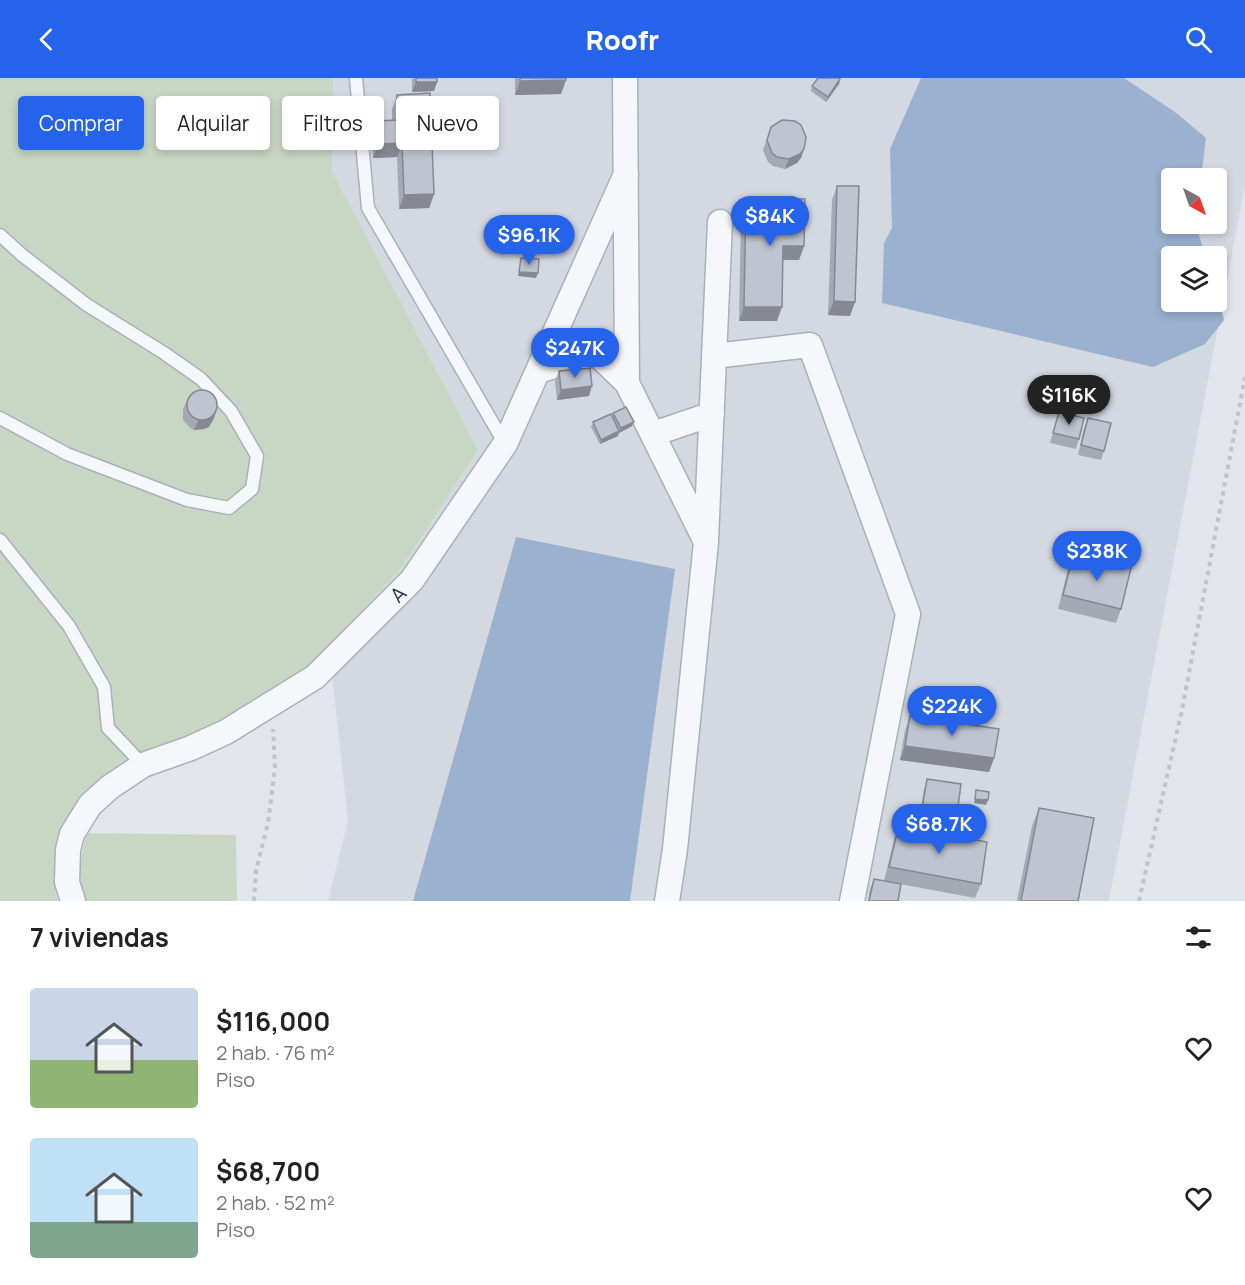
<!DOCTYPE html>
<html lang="es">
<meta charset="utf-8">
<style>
:root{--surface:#fff;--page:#f6f6f6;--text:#222;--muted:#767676;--accent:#2563eb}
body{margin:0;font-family:Manrope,sans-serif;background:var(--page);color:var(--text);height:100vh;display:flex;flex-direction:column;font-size:22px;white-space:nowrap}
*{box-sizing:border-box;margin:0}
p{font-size:20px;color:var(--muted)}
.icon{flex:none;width:33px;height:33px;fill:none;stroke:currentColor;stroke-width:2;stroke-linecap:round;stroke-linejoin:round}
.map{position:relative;height:823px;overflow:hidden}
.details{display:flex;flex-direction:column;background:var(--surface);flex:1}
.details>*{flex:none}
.top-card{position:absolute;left:18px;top:18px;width:600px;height:54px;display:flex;gap:12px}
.needle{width:39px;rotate:140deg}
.buttons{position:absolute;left:1161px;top:90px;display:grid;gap:12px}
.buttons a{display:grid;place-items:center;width:66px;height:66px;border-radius:6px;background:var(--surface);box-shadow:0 3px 9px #0003;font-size:30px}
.price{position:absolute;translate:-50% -51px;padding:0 14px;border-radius:21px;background:var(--accent);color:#fff;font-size:20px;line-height:39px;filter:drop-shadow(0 2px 3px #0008)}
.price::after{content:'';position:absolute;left:50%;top:36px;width:18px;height:14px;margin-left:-9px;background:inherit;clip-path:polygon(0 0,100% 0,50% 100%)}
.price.current{background:#222;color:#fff}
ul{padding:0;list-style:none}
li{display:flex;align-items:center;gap:18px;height:150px;padding:0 30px}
li span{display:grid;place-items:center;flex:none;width:168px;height:120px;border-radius:6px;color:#555}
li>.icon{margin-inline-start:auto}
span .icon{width:72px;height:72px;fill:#fffc;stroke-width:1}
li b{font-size:26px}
h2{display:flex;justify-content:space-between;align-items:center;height:72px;padding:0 30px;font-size:26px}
.pill{padding:0 21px;border-radius:6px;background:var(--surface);box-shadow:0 3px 9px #0003;font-size:21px;line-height:54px}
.pill.current{background:var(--accent);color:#fff}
header{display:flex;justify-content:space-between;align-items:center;height:78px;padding:0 30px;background:var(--accent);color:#fff;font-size:27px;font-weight:800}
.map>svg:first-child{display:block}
</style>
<header><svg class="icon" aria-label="back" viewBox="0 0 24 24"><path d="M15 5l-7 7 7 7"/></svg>Roofr<svg class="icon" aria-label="search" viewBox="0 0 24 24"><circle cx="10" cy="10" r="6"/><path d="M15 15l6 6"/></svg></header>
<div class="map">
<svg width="1245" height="823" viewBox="0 0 1245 823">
<rect width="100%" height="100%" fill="#e2e6ec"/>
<path fill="#d4d8e1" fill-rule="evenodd" d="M333,0H1245V107L1109,823H328L348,743L329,569L400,492L478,372L332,93ZM1172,100H1216V146H1172ZM1172,178H1216V224H1172Z"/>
<path fill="#c7d7c3" d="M0,0H333L332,93L478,372L400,492L309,589L221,643L147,677L58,765C54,783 52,806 58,823H0Z
M87,755L236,757L237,823H84C78,797 80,780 87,755Z"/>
<path fill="#9ab1cf" d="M921,0H1124L1175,34L1206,60L1201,100H1172V146H1195L1206,178H1172V224H1216L1217,213L1224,242L1205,266L1153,289L882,225L884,165L892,150L890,71Z
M516,459L675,491L630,823H413Z"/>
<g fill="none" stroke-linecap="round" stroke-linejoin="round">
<g stroke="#aab0ba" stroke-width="15">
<path id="service" d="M356,0L368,130L505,366
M0,157L22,177L87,227L164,275L201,301L231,333L257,378L252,411L229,430L187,422L67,376L0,340
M0,462L69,548L104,609L108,650L143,687"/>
</g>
<g stroke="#aab0ba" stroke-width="27">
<path id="minor" d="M625,0L627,305L706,464L675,771L667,823
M714,278L810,267L908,536L852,823
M538,293L596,275L627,305
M653,356L712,336
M706,462L720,144
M73,823L67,804L68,772L72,756L90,727L110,709L143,687L191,670L226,654L315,599L412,502L505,366L626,96"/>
</g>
<path stroke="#c0c4cb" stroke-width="4" stroke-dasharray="4.5 4.5" stroke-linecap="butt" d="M254,823L256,793L268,745L275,690L273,651
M1139,823L1182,632L1245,299"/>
<use href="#service" stroke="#f6f7fa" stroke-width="12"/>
<use href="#minor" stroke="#f6f7fa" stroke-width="24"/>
</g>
<path fill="#a4a9b3" d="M412,0H437V4L434,13L412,14Z
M515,0H566V2L561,16L515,17Z
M840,1L839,6L826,24L811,13L812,8Z
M397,17L434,116L429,130L399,131L397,79L373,80L372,57L377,43L392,42V31Z
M771,49L804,71L801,80L797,85L785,91L773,88L768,84L763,72Z
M837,108L850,238L828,237L832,122Z
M746,120L804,168L799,182H783L777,243H739L741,134Z
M559,293L589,318L557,322L555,303Z
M187,322L217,330L214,340L209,349L204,351L194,352L190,350L183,342V332Z
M1059,334L1079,361L1076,371L1050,365Z
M613,335L632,348L619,355L618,358L600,366L591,349L593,344L612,338Z
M1088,340L1104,373L1101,382L1078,377L1084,350Z
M1073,477L1121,531L1116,545L1058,531L1068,491Z
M910,638L994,680L989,694L900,682L905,652Z
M927,701L953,746L919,741L924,711Z
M1039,730L1078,823H1017L1032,748Z
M899,747L981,806L975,820L884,803L894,761Z
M874,801L898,823H868L870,811Z"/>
<path fill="#868992" d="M840,1L839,6L826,24L828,19Z
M566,2L561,16L515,17L520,3Z
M416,4H437L434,13L412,14Z
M402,65L397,79L373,80L378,66Z
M804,71L801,80L797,85L785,91L789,81Z
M434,116L429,130L399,131L404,117Z
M783,168H804L799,182H778Z
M519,194L538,195L536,200L518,198Z
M834,223L855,224L850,238L828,237Z
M744,229H782L777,243H739Z
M592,308L589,318L557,322L561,312Z
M217,330L214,340L209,349L204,351L194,352L198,343Z
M634,344L632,348L619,355L621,350Z
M619,353L618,358L600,366L601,362Z
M905,668L994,680L989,694L900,682Z
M975,721L988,722L986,727L974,725Z
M922,731L957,736L953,746L919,741Z"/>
<path fill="#bfc4d0" stroke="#868992" stroke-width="1.5" d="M416,0H437V4H416Z
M520,0H566V2L520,3Z
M818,0H839L840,1L828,19L812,8Z
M430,15L434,116L404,117L402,65L378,66L377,43L398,42L397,17Z
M782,42L795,43L801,47L806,59L804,71L800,76L789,81L777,79L772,75L767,62L771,49Z
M837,108H859L855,224L834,223Z
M746,120L805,121L804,168H783L782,229H744Z
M521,180L539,181L538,195L519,194Z
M590,290L592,308L561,312L559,293Z
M187 327a15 15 0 1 1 30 0a15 15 0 1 1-30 0Z
M626,329L634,344L621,350L613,335Z
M1059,334L1084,340L1079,361L1053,355Z
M611,336L619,353L601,362L593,344Z
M1088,340L1111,345L1104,373L1081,367Z
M1073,477L1131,490L1121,531L1063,517Z
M910,638L999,651L994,680L905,668Z
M927,701L961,706L957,736L922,731Z
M976,712L989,714L988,722L975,721Z
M1039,730L1094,740L1078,823H1021Z
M899,747L987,764L981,806L889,789Z
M874,801L901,806L898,823H869Z"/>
<g text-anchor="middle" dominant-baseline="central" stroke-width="6" stroke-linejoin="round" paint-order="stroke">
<g font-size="20" fill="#283246" stroke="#f2f5f9">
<text transform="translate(398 516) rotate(-45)">A</text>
</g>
</g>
</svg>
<div class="buttons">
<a><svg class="needle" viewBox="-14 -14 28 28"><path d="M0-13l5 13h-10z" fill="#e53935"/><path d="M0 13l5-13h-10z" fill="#767676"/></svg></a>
<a><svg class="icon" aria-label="layers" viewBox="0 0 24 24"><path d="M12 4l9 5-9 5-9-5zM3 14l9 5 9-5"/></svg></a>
</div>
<b class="price" style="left:770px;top:169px">$84K</b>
<b class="price" style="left:529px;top:188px">$96.1K</b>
<b class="price" style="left:575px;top:301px">$247K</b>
<b class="price current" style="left:1069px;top:348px">$116K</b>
<b class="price" style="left:1097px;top:504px">$238K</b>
<b class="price" style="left:952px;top:659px">$224K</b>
<b class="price" style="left:939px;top:777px">$68.7K</b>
<div class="top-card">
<a class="pill current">Comprar</a>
<a class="pill">Alquilar</a>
<a class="pill">Filtros</a>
<a class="pill">Nuevo</a>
</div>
</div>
<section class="details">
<h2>7 viviendas<svg class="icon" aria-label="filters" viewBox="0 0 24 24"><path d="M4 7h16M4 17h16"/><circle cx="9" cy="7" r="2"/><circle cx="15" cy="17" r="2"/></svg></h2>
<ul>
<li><span style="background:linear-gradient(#c9d6e8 60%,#8fb573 0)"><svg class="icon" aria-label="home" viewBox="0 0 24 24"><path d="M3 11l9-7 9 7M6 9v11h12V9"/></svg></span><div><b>$116,000</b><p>2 hab. · 76 m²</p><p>Piso</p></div><svg class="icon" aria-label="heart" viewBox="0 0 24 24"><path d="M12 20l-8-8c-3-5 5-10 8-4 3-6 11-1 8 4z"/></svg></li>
<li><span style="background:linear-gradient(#bfe0f5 70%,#7fa58c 0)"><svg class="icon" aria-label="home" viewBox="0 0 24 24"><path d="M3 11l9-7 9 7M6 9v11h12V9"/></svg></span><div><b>$68,700</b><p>2 hab. · 52 m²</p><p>Piso</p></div><svg class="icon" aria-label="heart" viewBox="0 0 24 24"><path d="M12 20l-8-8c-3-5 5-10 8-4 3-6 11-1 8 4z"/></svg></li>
</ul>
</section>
